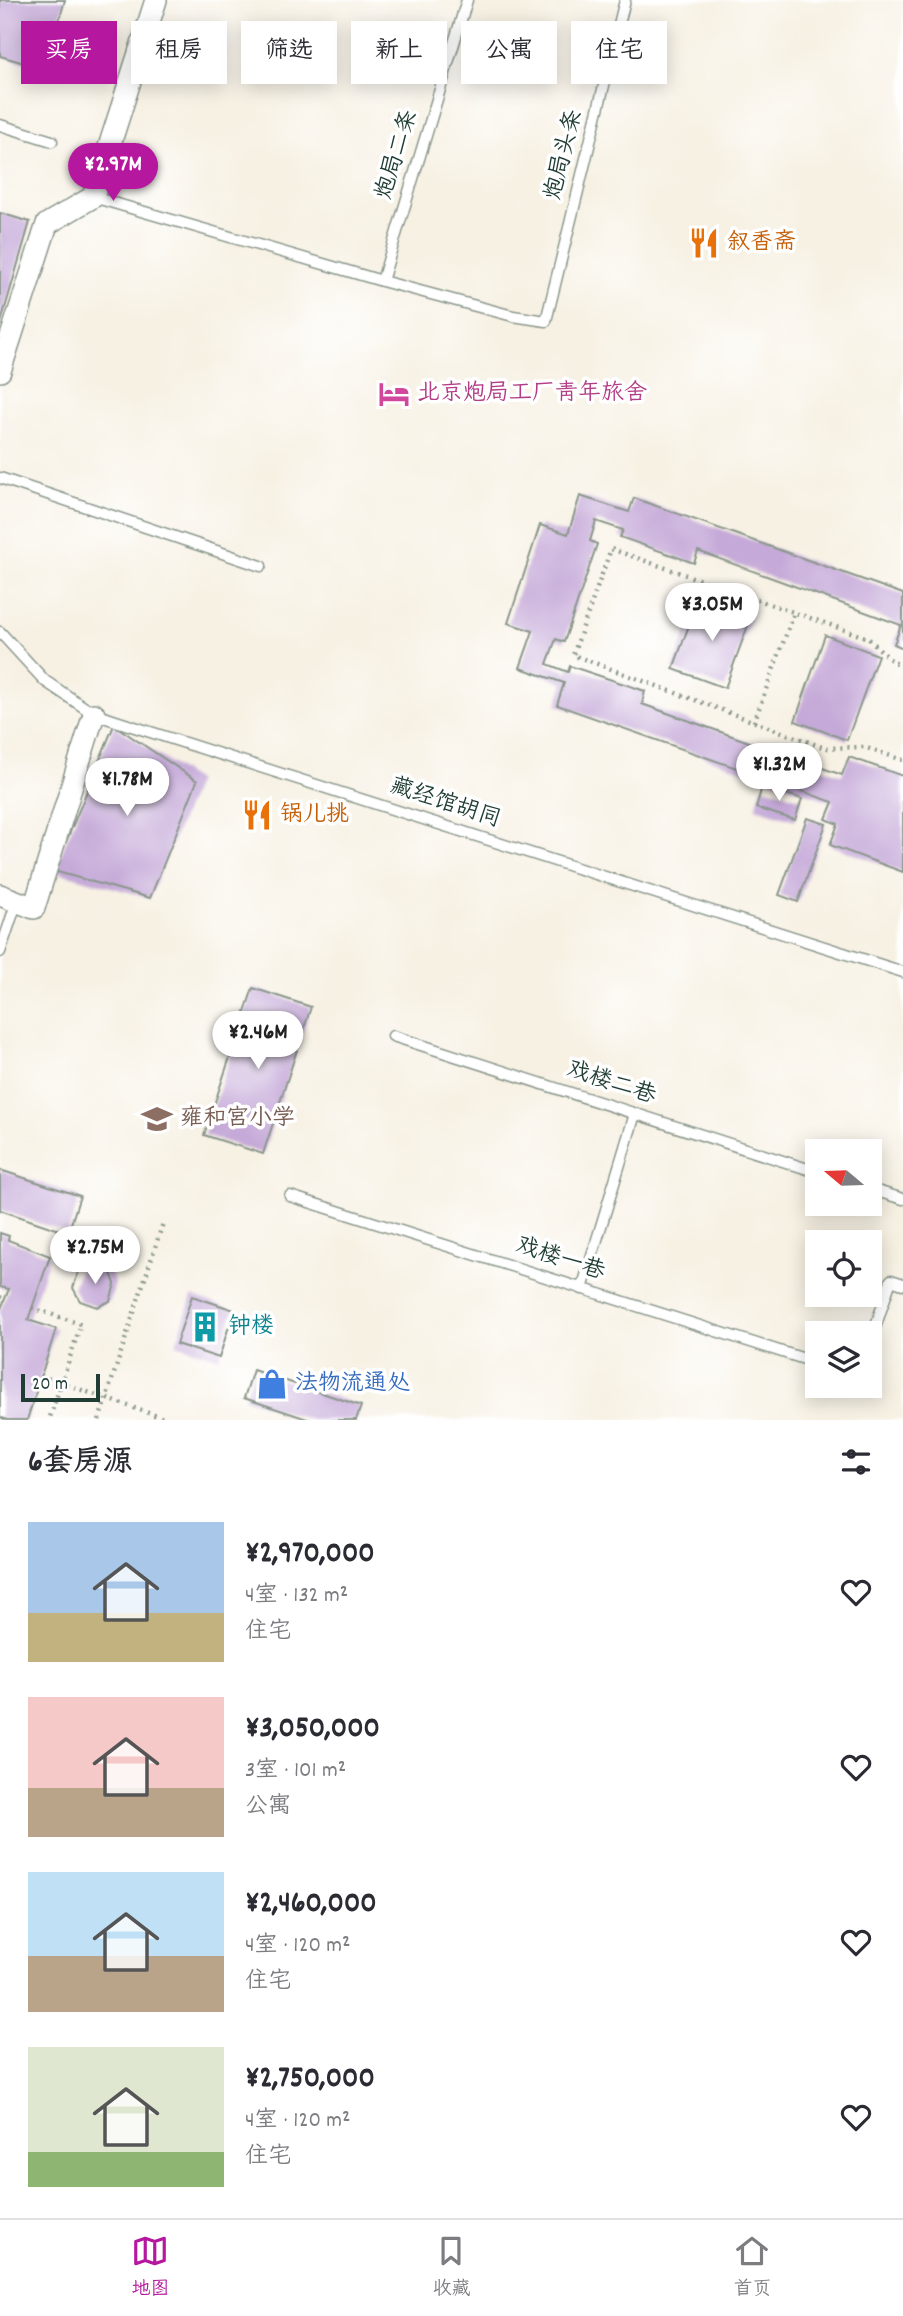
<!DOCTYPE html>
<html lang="zh">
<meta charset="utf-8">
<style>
:root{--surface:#fff;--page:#f7f7f7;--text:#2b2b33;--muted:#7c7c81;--line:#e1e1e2;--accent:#b5179e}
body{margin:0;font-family:Dekko,"LXGW WenKai TC",sans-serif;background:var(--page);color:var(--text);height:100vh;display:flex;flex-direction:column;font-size:26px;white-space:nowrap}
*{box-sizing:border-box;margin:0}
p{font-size:23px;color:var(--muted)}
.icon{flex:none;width:38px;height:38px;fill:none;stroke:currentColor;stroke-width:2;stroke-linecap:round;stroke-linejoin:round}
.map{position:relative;height:1420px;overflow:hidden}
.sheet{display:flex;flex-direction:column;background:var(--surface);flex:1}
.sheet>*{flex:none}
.top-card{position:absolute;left:21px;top:21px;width:861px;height:63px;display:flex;gap:14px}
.needle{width:46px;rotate:289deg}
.tools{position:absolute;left:805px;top:1139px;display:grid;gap:14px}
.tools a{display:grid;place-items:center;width:77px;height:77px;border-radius:0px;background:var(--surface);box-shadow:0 4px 18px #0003;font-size:35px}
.scale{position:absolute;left:21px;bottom:18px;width:79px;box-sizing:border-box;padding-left:7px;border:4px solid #1f3d34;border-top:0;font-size:19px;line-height:24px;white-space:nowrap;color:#1f3d34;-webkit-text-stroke:5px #fff;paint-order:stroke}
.price{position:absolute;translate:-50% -60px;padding:0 16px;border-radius:24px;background:#fff;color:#222;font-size:23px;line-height:46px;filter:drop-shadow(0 2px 4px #0008)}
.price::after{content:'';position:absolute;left:50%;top:42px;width:21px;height:16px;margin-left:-10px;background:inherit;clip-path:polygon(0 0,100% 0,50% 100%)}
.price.on{background:var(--accent);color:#fff}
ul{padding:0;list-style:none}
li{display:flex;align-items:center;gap:21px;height:175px;padding:0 28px}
li span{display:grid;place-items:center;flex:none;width:196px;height:140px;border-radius:0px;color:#555}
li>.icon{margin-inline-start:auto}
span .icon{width:84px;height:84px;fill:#fffc;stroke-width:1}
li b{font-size:30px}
h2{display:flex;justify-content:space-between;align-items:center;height:84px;padding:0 28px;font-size:30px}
.chip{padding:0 24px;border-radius:0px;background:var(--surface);box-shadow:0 4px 18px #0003;font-size:24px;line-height:63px}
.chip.on{background:var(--accent);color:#fff}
.tab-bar{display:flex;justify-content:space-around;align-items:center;height:98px;border-top:2px solid var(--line);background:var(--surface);font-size:19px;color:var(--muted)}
.tab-bar a{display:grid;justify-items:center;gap:4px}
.tab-bar .on{color:var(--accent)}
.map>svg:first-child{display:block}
</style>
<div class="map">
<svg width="903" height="1420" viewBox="0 0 903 1420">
<rect width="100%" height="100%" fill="#fff"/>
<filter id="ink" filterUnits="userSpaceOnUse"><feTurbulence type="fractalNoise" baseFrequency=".0143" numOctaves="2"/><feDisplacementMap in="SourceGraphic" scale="14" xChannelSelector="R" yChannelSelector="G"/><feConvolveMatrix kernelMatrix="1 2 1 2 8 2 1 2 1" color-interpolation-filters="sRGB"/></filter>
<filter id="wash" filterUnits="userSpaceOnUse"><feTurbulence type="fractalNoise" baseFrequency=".00686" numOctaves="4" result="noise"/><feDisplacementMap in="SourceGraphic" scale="28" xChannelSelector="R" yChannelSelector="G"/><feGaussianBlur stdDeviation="1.57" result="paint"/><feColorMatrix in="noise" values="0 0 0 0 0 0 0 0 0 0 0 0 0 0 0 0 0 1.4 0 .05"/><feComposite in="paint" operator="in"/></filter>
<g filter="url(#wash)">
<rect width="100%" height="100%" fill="#f7f1e3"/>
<g id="blocks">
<path fill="#c5a9d8" d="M0,0H65L45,69L0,56Z
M0,213L30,222L1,322H0Z
M580,496L629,512L634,498L903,594V648L894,644L901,625L698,551L694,563L620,537L623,530L596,521L590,541L597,544L564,642L556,639L547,664L568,672L570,666L645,691L642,704L842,775L849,757L903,776V872L830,845L838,824L826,819L833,802L557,705L564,683L520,668L533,631L508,623L540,525L568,534Z
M699,598L751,617L725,688L673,669Z
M825,635L878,655L847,740L795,721Z
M114,725L197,781L150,898L54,871Z
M762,786L802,799L795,820L756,808Z
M807,818L826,824L798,902L779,895Z
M253,988L311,1007L263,1154L204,1135Z
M0,1170L80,1196L68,1233L0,1210Z
M0,1233L9,1236L8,1240L50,1256L28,1320L56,1329L27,1420H7L0,1417V1311L9,1289L0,1287Z
M93,1265L110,1270L115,1284L110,1301L97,1307L80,1301L73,1288L79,1271Z
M192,1296L234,1310L219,1358L176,1344Z
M253,1370L361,1406L356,1420H310L244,1398Z"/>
</g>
</g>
<g filter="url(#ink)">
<use href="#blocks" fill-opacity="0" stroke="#8b978c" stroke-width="2"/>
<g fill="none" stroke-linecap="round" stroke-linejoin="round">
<g stroke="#8b978c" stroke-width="13">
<path id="lane" d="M0,125L52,141
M93,197L382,281L513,316L546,321L625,0
M382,281L467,0
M0,478L261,566
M0,632L45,681L94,714L903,972
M0,952L17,901
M393,1036L817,1172
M870,1189L903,1199
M290,1196L817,1363
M582,1289L635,1114
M870,1343L891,1280L903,1284"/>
</g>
<g stroke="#8b978c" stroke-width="24">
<path id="street" d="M0,371L47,224L93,197L156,0
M0,895L34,908L94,714"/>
</g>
<path stroke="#8b978c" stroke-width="4.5" stroke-dasharray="2 5" stroke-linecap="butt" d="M903,666L893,662L868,638L611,549L573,655L825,748L864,747L903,760
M754,722L794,613
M0,1297L5,1299
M32,1308L81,1324L49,1420
M41,1376L169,1420
M99,1420L163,1223"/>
<use href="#lane" stroke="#fff" stroke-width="10"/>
<use href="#street" stroke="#fff" stroke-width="21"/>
</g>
</g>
<defs>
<g id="restaurant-bare" transform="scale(2.415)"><path d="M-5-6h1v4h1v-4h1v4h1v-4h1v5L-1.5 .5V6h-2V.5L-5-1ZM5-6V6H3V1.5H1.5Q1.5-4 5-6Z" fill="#e8710a" stroke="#fff" stroke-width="2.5" paint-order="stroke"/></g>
<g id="hotel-bare" transform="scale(2.415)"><path d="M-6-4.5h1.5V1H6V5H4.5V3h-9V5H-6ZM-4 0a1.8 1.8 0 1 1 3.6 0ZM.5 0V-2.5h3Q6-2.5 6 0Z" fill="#d1479c" stroke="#fff" stroke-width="2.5" paint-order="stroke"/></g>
<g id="school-bare" transform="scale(2.415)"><path d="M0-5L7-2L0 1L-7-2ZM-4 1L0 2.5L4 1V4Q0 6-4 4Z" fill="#8d6e63" stroke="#fff" stroke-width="2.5" paint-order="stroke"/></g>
<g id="building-bare" transform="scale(2.415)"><path d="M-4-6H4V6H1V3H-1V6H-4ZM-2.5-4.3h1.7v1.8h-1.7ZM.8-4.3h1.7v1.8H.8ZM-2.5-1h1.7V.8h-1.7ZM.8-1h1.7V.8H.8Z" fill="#0f9aa8" stroke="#fff" stroke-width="2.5" paint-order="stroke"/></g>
<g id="shop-bare" transform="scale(2.415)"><path d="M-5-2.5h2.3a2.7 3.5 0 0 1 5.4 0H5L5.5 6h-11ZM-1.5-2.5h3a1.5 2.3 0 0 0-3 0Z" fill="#3f7fe0" stroke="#fff" stroke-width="2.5" paint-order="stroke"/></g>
</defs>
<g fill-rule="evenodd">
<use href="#restaurant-bare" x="704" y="243"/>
<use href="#hotel-bare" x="394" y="394"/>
<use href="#restaurant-bare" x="257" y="815"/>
<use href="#school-bare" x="157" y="1119"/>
<use href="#building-bare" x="205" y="1327"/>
<use href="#shop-bare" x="272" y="1384"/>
</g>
<g text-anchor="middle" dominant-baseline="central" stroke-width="7" stroke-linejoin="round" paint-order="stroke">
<g font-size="23" fill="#1f3d34" stroke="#fff">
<text transform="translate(398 155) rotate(-73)">炮局二条</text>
<text transform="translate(565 155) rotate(-76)">炮局头条</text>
<text transform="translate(445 804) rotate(18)">藏经馆胡同</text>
<text transform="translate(611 1084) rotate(18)">戏楼二巷</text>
<text transform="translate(560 1260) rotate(18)">戏楼一巷</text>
</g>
<g font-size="23" fill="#c56008" stroke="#fff" text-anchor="start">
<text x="727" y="243">叙香斋</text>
<text x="280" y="815">锅儿挑</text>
</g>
<g font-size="23" fill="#b23c85" stroke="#fff" text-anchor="start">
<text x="417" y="394">北京炮局工厂青年旅舍</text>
</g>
<g font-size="23" fill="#785e54" stroke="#fff" text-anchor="start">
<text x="180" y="1119">雍和宫小学</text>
</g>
<g font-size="23" fill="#0d838f" stroke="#fff" text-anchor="start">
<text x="228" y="1327">钟楼</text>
</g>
<g font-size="23" fill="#366cbe" stroke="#fff" text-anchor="start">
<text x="295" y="1384">法物流通处</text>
</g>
</g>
</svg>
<div class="tools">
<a><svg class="needle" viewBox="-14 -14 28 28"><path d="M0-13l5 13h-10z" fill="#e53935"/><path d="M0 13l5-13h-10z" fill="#7c7c81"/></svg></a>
<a><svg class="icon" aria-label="locate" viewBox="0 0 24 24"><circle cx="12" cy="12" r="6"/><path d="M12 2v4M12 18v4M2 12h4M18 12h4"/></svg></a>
<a><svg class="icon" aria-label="layers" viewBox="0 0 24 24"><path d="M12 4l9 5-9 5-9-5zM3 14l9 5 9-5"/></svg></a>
</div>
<div class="scale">20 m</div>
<b class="price on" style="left:113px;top:203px">¥2.97M</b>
<b class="price" style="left:712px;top:643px">¥3.05M</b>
<b class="price" style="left:779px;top:803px">¥1.32M</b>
<b class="price" style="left:127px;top:818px">¥1.78M</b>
<b class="price" style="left:258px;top:1071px">¥2.46M</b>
<b class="price" style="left:95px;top:1286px">¥2.75M</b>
<div class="top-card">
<a class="chip on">买房</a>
<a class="chip">租房</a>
<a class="chip">筛选</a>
<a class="chip">新上</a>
<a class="chip">公寓</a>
<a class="chip">住宅</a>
</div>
</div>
<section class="sheet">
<h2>6套房源<svg class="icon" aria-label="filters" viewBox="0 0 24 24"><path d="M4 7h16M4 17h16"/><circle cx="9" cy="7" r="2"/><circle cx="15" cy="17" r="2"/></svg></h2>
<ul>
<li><span style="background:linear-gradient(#a9c7e8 65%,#c2b280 0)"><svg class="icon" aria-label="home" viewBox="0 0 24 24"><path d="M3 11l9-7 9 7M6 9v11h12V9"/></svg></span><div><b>¥2,970,000</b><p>4室 · 132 m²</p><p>住宅</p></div><svg class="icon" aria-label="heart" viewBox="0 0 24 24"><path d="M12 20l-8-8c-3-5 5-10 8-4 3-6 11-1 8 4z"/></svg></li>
<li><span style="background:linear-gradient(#f6c9c9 65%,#b9a48a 0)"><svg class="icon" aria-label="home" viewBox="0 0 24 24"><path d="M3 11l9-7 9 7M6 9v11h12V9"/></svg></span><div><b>¥3,050,000</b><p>3室 · 101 m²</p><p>公寓</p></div><svg class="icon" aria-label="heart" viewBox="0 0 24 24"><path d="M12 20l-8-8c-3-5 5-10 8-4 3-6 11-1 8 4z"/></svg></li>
<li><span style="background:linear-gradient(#bfe0f5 60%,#b9a48a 0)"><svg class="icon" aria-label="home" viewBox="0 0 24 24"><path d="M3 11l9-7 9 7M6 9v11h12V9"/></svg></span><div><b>¥2,460,000</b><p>4室 · 120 m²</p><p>住宅</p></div><svg class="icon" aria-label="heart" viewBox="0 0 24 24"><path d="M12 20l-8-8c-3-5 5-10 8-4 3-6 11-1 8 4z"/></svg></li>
<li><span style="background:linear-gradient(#dfe7d0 75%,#8fb573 0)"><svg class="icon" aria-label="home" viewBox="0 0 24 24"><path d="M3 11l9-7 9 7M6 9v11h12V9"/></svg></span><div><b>¥2,750,000</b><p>4室 · 120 m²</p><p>住宅</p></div><svg class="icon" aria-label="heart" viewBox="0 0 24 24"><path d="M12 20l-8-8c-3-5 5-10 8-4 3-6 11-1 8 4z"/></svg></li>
</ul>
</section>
<nav class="tab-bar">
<a class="on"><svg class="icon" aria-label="map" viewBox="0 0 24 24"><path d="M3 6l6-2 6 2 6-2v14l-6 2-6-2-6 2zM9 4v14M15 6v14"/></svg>地图</a>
<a><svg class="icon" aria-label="saved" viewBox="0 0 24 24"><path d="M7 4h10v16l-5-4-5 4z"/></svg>收藏</a>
<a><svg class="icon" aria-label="home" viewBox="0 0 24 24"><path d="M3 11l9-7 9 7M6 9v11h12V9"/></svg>首页</a>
</nav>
